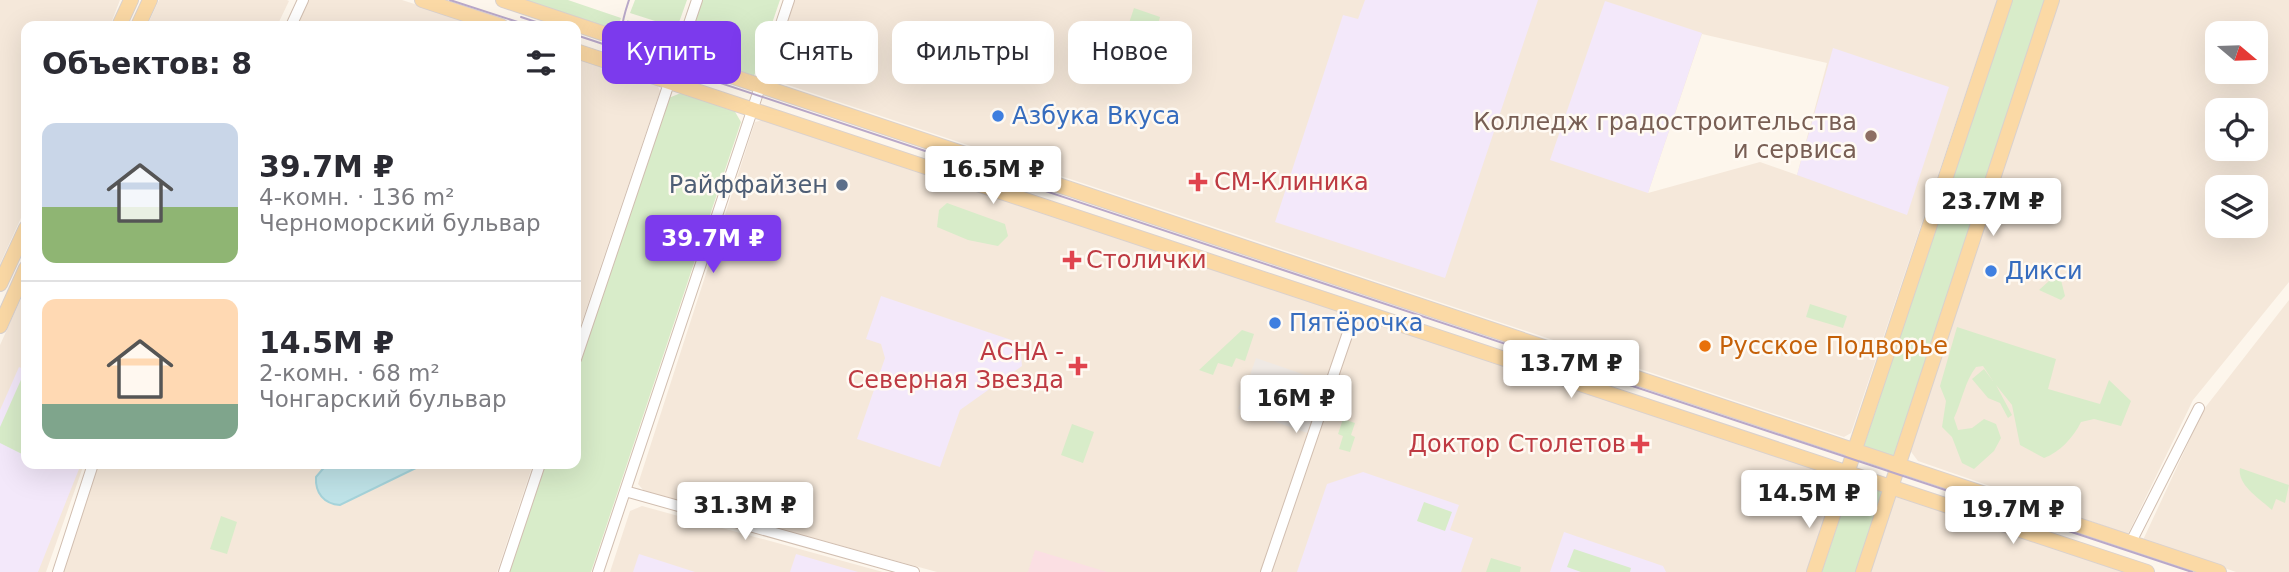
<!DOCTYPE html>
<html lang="ru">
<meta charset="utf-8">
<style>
:root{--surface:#fff;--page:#f7f7f7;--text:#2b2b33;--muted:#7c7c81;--line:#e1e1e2;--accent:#7c3aed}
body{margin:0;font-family:"DejaVu Sans",sans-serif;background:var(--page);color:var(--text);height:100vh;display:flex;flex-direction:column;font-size:26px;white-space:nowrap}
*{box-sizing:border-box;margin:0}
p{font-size:23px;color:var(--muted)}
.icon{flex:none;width:38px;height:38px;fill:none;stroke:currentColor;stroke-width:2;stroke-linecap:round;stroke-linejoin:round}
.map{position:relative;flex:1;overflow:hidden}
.details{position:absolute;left:21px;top:21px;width:560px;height:448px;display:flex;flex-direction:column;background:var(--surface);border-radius:14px;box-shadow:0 7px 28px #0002}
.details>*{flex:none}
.top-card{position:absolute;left:602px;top:21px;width:665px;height:63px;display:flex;gap:14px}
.needle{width:46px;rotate:109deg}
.controls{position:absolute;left:2205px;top:21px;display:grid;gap:14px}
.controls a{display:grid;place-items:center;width:63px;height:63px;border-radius:14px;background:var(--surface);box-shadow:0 7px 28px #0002;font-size:35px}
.price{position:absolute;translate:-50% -60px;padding:0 16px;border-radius:7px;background:#fff;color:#222;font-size:23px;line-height:46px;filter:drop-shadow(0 2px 4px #0008)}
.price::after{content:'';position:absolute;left:50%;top:42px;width:21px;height:16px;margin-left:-10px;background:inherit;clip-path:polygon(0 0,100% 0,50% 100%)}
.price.selected{background:var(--accent);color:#fff}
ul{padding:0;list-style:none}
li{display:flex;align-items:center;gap:21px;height:175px;padding:0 21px}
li+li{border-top:2px solid var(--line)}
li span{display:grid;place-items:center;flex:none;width:196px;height:140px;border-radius:14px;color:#555}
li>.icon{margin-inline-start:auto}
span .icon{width:84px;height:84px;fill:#fffc;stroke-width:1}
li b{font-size:30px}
h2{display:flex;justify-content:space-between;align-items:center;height:84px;padding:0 21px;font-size:30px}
.chip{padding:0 24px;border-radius:14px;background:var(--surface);box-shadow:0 7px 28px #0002;font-size:24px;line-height:63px}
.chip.selected{background:var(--accent);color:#fff}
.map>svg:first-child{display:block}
</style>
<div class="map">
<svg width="2289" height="572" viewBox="0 0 2289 572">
<rect width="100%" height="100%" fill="#fdf6ec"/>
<path fill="#f5e8da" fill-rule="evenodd" d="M0,0H120L110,26H26V207L0,264Z
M159,0H287L289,1L277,26H147Z
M306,0H402L483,26H294Z
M794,0H1997L1851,433L1844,437L779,82L772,65ZM1702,34L1827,63L1797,175L1760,162L1648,193Z
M2059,0H2289V282L2193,400L2128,534L1918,461L1909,449ZM2217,33H2256V72H2217ZM2217,110H2256V149H2217ZM2217,187H2256V226H2217Z
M576,56L656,82L660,91L576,339Z
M763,120L1834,472L1835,485L1807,572H937L645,492L638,484L755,122Z
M26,288V464H84L46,572H0V345Z
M2289,300V572H2236L2143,540L2204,409Z
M97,464H533L497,572H62Z
M1904,493L2133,572H1868L1892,499Z
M642,506L883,572H610L630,511Z"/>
<path fill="#efe9e4" d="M1256,358L1328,383L1310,434L1238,409Z"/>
<path fill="#f3e8fa" d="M1365,0H1538L1445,278L1275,222L1343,15L1358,19Z
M1605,1L1702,33L1648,193L1550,160Z
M1833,48L1949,87L1907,215L1797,175Z
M881,296L1020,343L1022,366L960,410L940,467L857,439L885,358L881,344L866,339Z
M19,367L26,370V464H81L38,572H0V410Z
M1363,472L1459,505L1450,530L1473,538L1461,572H1297L1327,484Z
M1564,532L1663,566L1666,572H1550Z
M639,554L695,572H633Z
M796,554L858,572H790Z"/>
<path fill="#fbdfe3" d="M1035,550L1107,572H1028Z"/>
<path fill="#d8ecc9" d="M524,0H568L621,18L617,30Z
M635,0H687L677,28L630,13Z
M702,0H780L753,79L696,60L689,54L687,47Z
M2012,0H2049L1897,457L1864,446Z
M1134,8L1160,17L1154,38L1127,29Z
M627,20L676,35L672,45L664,48L630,37Z
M681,93L734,110L741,122L591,572H508L544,464H576V370L666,99Z
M947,203L1005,224L1008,236L998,246L968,240L937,227L939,210Z
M2059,272L2065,296L2061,300L2039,290Z
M1810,304L1847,316L1843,328L1806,317Z
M1957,327L2056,359L2048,389L2100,404L2109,380L2131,401L2121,426L2094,419L2081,422C2073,438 2060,452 2044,458L2020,445L2012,405L1996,385L2012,415L2008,418L2000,403L1988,398L1972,379L1984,369L1993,381L1983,366L1976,367C1965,381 1962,401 1954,418L1958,430L1972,428L1984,419L1996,424L2001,438L1994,451L1974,469L1962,463L1952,437L1942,427L1946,401L1940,386Z
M1242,330L1254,334L1245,361L1236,358L1232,367L1218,363L1213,375L1199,370Z
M24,373L26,374V456L0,443V427Z
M1343,419L1355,423L1351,435L1355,437L1350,452L1339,449L1343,436L1338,434Z
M1072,424L1094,432L1083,463L1061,455Z
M2240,468L2289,485L2285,503L2276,499L2272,510C2260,499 2237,485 2240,468Z
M1852,482L1885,493L1859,572H1822Z
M1424,502L1452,512L1445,531L1417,521Z
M221,516L237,522L227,554L210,549Z
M1574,549L1631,568L1630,572H1581L1567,567Z
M1491,558L1521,567L1520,572H1486Z"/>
<path fill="#bfe3e8" stroke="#a5d3da" stroke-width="2" d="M327,464H424L340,505C324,504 315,493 316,477Z"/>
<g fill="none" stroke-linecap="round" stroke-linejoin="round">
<g stroke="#d1beb0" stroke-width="12">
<path id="minor" d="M291,26L303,0
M576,359L697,0
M625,491L914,572
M2131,542L2199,408
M58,572L93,464
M504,572L540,464
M598,572L789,0
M1266,572L1356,309"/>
</g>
<g stroke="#dad1cd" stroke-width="16">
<path id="major" d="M422,0L501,26
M503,0L2219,572
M119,26L131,0
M138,26L150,0
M576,51L2147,572
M0,284L26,228
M0,326L26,268
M1814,572L2005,0
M1863,572L2052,0"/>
</g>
<use href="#minor" stroke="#fff" stroke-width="10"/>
<use href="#major" stroke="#fbd9a5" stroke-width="14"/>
<path stroke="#b9a8c9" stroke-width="2" d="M450,0L530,26
M629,0C622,21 615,40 636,54
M521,17L548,26
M576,35L2192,572"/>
</g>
<g fill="#3f7fe0" stroke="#fffaf3" stroke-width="2.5">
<circle cx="998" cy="116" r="7"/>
<circle cx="1991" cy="271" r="7"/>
<circle cx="1275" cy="323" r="7"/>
</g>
<circle fill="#8d6e63" stroke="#fffaf3" stroke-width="2.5" cx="1871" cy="136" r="7"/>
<g fill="#e0444e" stroke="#fffaf3" stroke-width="2.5">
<path d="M1194.5 171.5h7v7h7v7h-7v7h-7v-7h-7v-7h7z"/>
<path d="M1068.5 249.5h7v7h7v7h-7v7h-7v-7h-7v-7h7z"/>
<path d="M1074.5 355.5h7v7h7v7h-7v7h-7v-7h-7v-7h7z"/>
<path d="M1636.5 433.5h7v7h7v7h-7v7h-7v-7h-7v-7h7z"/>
</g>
<circle fill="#5c6f8a" stroke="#fffaf3" stroke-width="2.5" cx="842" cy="185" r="7"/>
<circle fill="#e8710a" stroke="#fffaf3" stroke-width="2.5" cx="1705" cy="346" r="7"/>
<g text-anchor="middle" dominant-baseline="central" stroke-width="5" stroke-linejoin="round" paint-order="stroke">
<g font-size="24" fill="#366cbe" stroke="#fffaf3" text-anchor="start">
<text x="1012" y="116">Азбука Вкуса</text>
<text x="2005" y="271">Дикси</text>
<text x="1289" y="323">Пятёрочка</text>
</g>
<g font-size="24" fill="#785e54" stroke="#fffaf3" text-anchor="end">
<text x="1857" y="122">Колледж градостроительства<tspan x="1857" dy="28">и сервиса</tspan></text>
</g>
<g font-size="24" fill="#be3a42" stroke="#fffaf3" text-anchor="start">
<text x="1214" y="182">СМ-Клиника</text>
<text x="1086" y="260">Столички</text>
<text x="1064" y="352" text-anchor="end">АСНА -<tspan x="1064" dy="28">Северная Звезда</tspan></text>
<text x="1626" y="444" text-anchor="end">Доктор Столетов</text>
</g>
<g font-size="24" fill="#4e5e75" stroke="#fffaf3" text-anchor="end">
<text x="828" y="185">Райффайзен</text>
</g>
<g font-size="24" fill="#c56008" stroke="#fffaf3" text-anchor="start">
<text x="1719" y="346">Русское Подворье</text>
</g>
</g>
</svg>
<div class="controls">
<a><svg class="needle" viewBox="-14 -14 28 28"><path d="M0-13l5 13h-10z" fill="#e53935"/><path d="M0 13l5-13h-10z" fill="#7c7c81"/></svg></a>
<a><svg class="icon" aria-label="locate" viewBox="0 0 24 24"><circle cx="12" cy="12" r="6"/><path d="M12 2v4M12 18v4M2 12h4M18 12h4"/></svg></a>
<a><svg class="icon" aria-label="layers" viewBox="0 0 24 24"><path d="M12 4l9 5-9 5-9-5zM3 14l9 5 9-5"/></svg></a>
</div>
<b class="price" style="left:993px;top:206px">16.5M ₽</b>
<b class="price" style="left:1993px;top:238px">23.7M ₽</b>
<b class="price selected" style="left:713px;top:275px">39.7M ₽</b>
<b class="price" style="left:1571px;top:400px">13.7M ₽</b>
<b class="price" style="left:1296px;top:435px">16M ₽</b>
<b class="price" style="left:1809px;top:530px">14.5M ₽</b>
<b class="price" style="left:745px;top:542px">31.3M ₽</b>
<b class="price" style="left:2013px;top:546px">19.7M ₽</b>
<div class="top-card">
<a class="chip selected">Купить</a>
<a class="chip">Снять</a>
<a class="chip">Фильтры</a>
<a class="chip">Новое</a>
</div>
<section class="details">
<h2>Объектов: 8<svg class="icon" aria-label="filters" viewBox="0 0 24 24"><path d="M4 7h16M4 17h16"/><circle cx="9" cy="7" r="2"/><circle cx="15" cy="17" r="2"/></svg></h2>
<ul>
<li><span style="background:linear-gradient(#c9d6e8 60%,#8fb573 0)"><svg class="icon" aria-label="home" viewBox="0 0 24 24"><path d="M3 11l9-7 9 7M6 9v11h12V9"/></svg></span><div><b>39.7M ₽</b><p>4-комн. · 136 m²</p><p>Черноморский бульвар</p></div></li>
<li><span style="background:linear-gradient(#ffd9b3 75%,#7fa58c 0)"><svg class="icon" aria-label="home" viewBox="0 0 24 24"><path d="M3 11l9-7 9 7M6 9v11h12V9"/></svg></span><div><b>14.5M ₽</b><p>2-комн. · 68 m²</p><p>Чонгарский бульвар</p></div></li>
</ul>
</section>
</div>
